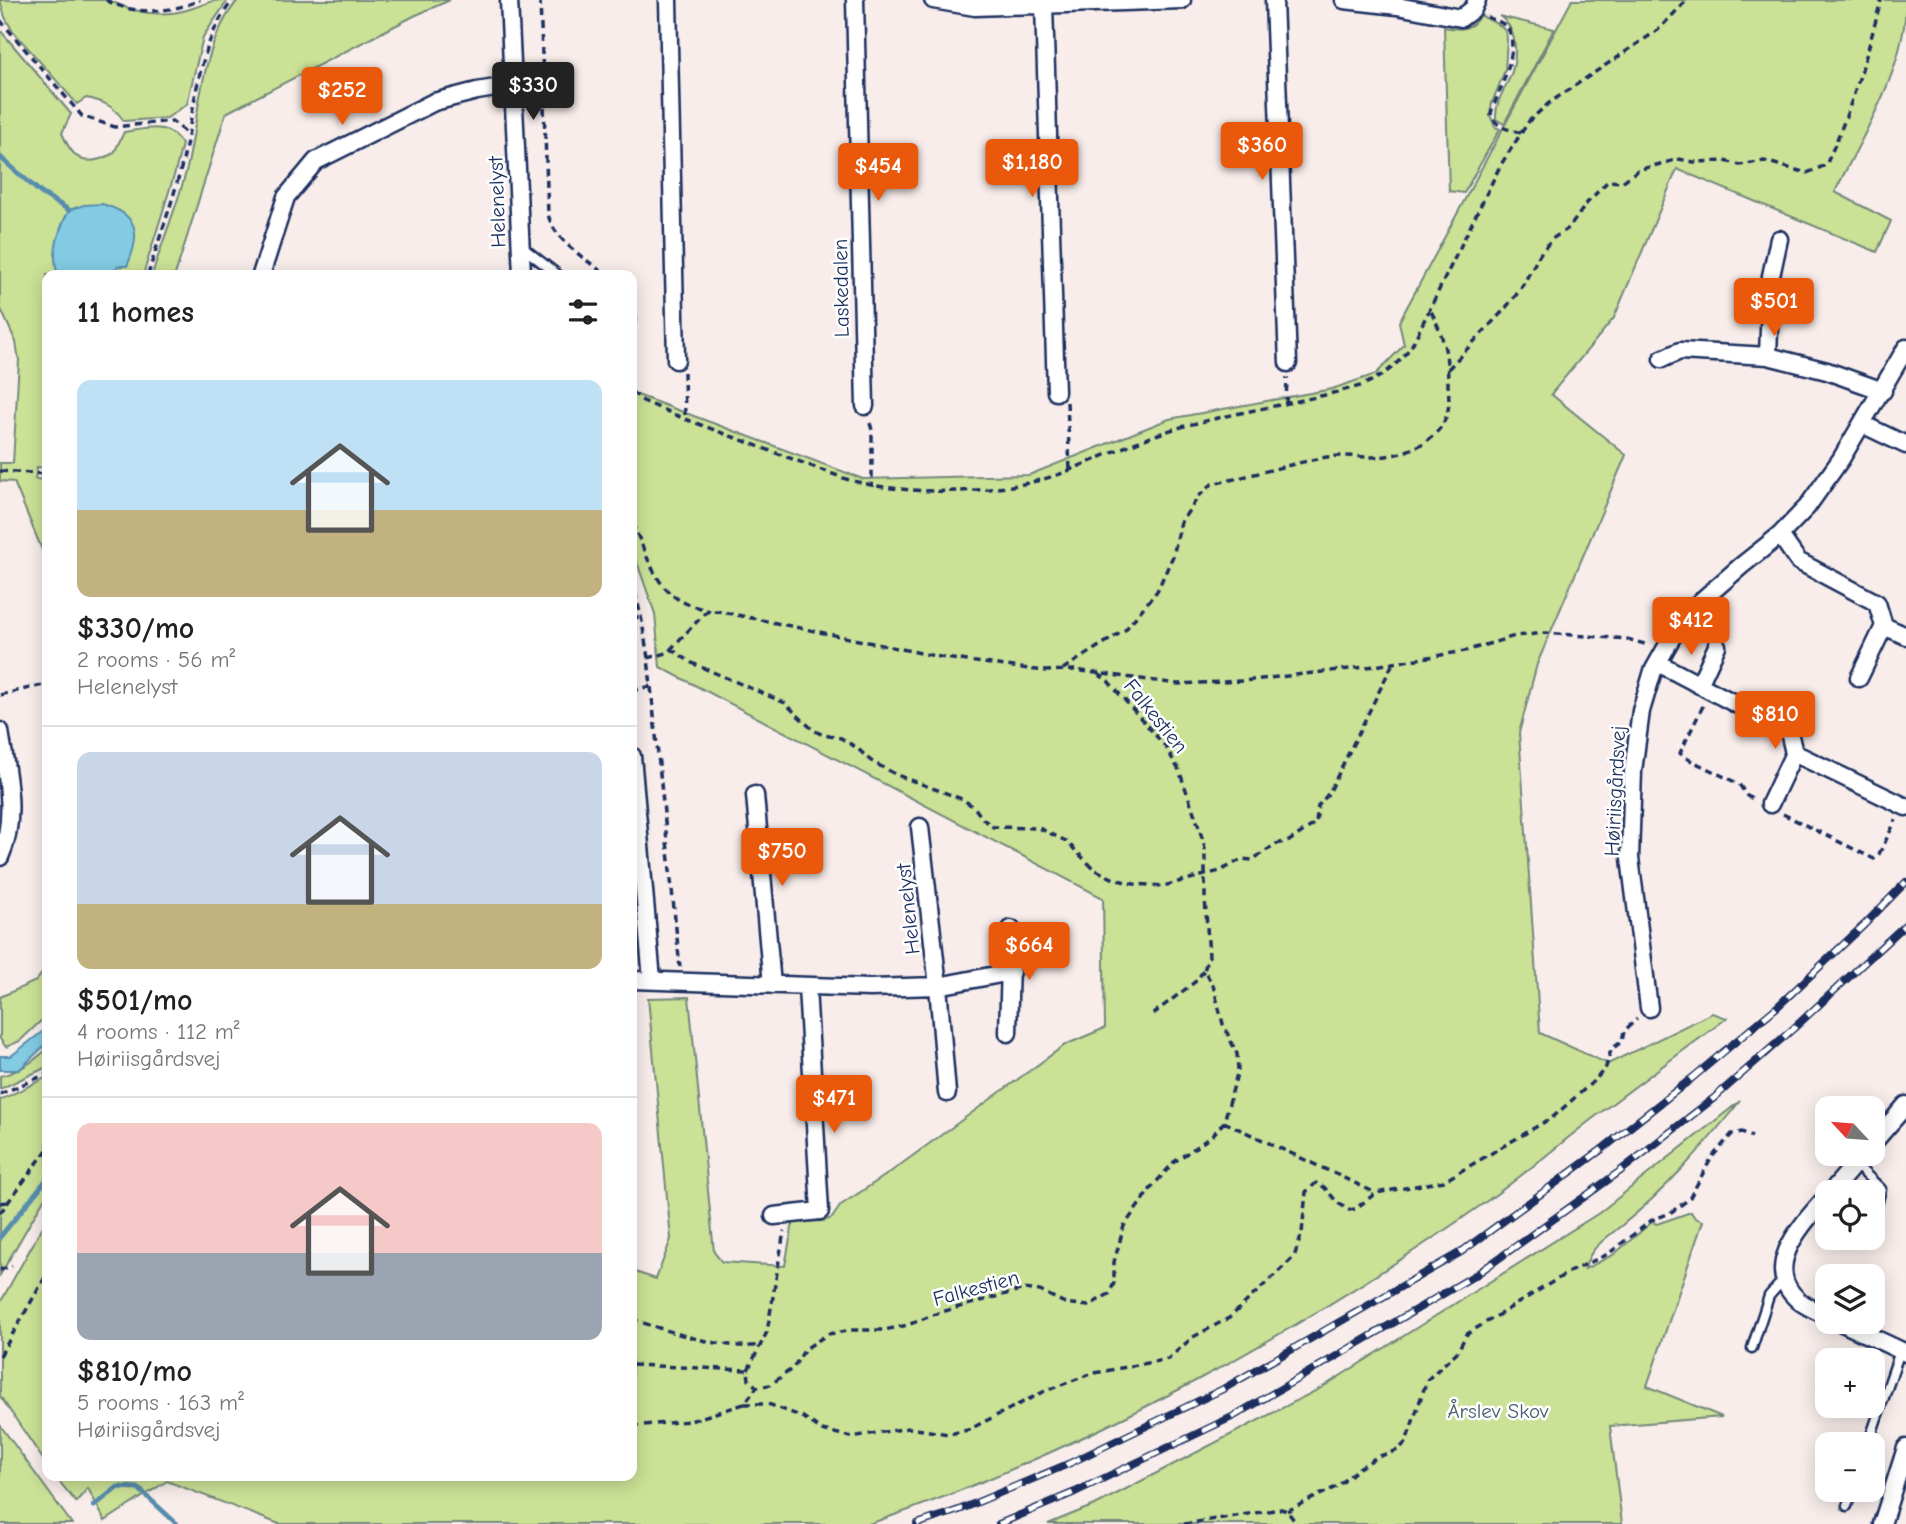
<!DOCTYPE html>
<meta charset="utf-8">
<style>
:root{--surface:#fff;--page:#f2f2f2;--text:#222;--muted:#767676;--line:#e0e0e0;--accent:#ea580c}
body{margin:0;font-family:"Comic Neue",sans-serif;background:var(--page);color:var(--text);height:100vh;display:flex;flex-direction:column;font-size:26px;white-space:nowrap}
*{box-sizing:border-box;margin:0}
p{font-size:23px;color:var(--muted)}
.icon{flex:none;width:38px;height:38px;fill:none;stroke:currentColor;stroke-width:2;stroke-linecap:round;stroke-linejoin:round}
.map{position:relative;flex:1;overflow:hidden}
.drawer{position:absolute;left:42px;top:270px;width:595px;height:1211px;display:flex;flex-direction:column;background:var(--surface);border-radius:14px;box-shadow:0 4px 18px #0003}
.drawer>*{flex:none}
.needle{width:46px;rotate:296deg}
.controls{position:absolute;left:1815px;top:1096px;display:grid;gap:14px}
.controls a{display:grid;place-items:center;width:70px;height:70px;border-radius:14px;background:var(--surface);box-shadow:0 4px 18px #0003;font-size:35px}
.price{position:absolute;translate:-50% -60px;padding:0 16px;border-radius:7px;background:var(--accent);color:#fff;font-size:23px;line-height:46px;filter:drop-shadow(0 2px 4px #0008)}
.price::after{content:'';position:absolute;left:50%;top:42px;width:21px;height:16px;margin-left:-10px;background:inherit;clip-path:polygon(0 0,100% 0,50% 100%)}
.price.selected{background:#222;color:#fff}
ul{padding:0;list-style:none}
li{display:grid;align-content:center;gap:14px;height:371px;padding:0 35px}
li+li{border-top:2px solid var(--line)}
li span{display:grid;place-items:center;height:217px;border-radius:14px;color:#555}
li>.icon{margin-inline-start:auto}
span .icon{width:126px;height:126px;fill:#fffc;stroke-width:1}
li b{font-size:30px}
h2{display:flex;justify-content:space-between;align-items:center;height:84px;padding:0 35px;font-size:30px}
.map>svg:first-child{display:block}
</style>
<div class="map">
<svg width="1906" height="1524" viewBox="0 0 1906 1524">
<rect width="100%" height="100%" fill="#f8edea"/>
<filter id="ink" filterUnits="userSpaceOnUse"><feTurbulence type="fractalNoise" baseFrequency=".0143" numOctaves="2"/><feDisplacementMap in="SourceGraphic" scale="14" xChannelSelector="R" yChannelSelector="G"/><feConvolveMatrix kernelMatrix="1 2 1 2 8 2 1 2 1" color-interpolation-filters="sRGB"/></filter>
<g filter="url(#ink)">
<path fill="#cbe196" stroke="#73887a" stroke-width="2" d="M0,0H108C134,13 162,18 190,9C207,4 208,0 228,0L203,37L187,104L167,118L124,121C114,106 103,101 86,98L77,104L12,30L5,17Z
M238,0H450L414,16L226,113L175,275H152C163,239 178,204 187,168C200,112 200,46 238,0Z
M1572,0H1906C1906,69 1864,132 1835,192L1891,221L1877,252L1677,169L1614,318L1551,394L1626,455L1537,664L1519,733L1540,1033L1608,1064L1712,1013L1727,1018C1679,1054 1631,1089 1583,1126C1551,1151 1520,1178 1487,1201C1299,1333 1087,1450 869,1524H279L167,1481L105,1521L88,1488L76,1502L54,1475H632V1271L656,1279L671,1239L648,998L689,997L714,1252L722,1262L785,1266L793,1222L824,1221L832,1218L841,1205L889,1173L1065,1045L1105,1028L1103,898L660,667L655,614L632,548V393L863,479L1029,475L1169,419L1332,389L1376,374L1404,345L1399,322Z
M1480,15L1501,26L1506,32L1507,39L1505,70L1492,103L1490,115L1495,127L1500,129L1464,193L1449,191L1444,27C1460,30 1471,31 1480,15Z
M1499,16L1554,29L1504,124L1496,119C1495,103 1504,90 1510,77C1518,57 1518,28 1499,16Z
M0,30L71,114L62,133C74,162 86,168 114,153L124,132C148,129 167,121 182,144L176,169L143,275H47V468L37,467L35,479L47,480V562L14,482L0,481V463H13L19,360L16,342L0,307Z
M47,967V1015L20,1041L6,1047L0,1039V997L36,981Z
M47,1049V1067L0,1089V1076C19,1072 33,1062 47,1049Z
M47,1077V1194L0,1275V1100Z
M1740,1101C1704,1146 1667,1189 1621,1226C1605,1239 1589,1248 1585,1269L1613,1255L1652,1222L1657,1224L1691,1212L1695,1218L1703,1221L1647,1386L1722,1417L1610,1426L1622,1524H1048L1097,1504L1321,1388L1599,1213Z
M47,1219V1465L0,1396V1303Z
M0,1425L72,1524H0Z"/>
<path fill="#82cbe3" stroke="#598dae" stroke-width="2" d="M102,204C138,214 142,233 127,266H118L111,275H58C50,253 59,229 69,210L84,205Z
M47,1028V1043L19,1070H0V1056H11Z"/>
<g fill="none" stroke-linecap="round" stroke-linejoin="round">
<path stroke="#598dae" stroke-width="5" d="M0,157L41,193L69,210
M0,1237L47,1179
M94,1506L118,1487L138,1488L177,1524"/>
<g stroke="#1b2f5e" stroke-width="13">
<path id="service" d="M522,247L558,275
M1855,1164L1881,1189L1872,1225
M1752,1348L1769,1296L1784,1279
M1868,1444L1900,1351
M1847,1506L1853,1489"/>
</g>
<g stroke="#1b2f5e" stroke-width="21">
<path id="minor" d="M509,0L522,275
M668,0L676,360
M855,0L865,406
M933,0L975,7L1182,0
M1274,0L1288,363
M1344,0L1397,6L1461,18L1473,9L1477,0
M1044,5L1056,392
M261,275L286,197L316,161L434,102L477,91L514,85
M1768,356L1771,276L1779,239
M1662,359L1680,351L1768,356L1827,371L1883,391
M1862,424L1906,445
M1780,535L1798,561L1877,603L1884,626L1906,636
M1658,663L1789,732L1794,753L1906,807
M1859,678L1884,626
M1699,685L1717,646
M0,731C6,771 18,818 0,857
M632,756L652,980
M755,795L772,985
M1770,804L1794,753
M920,827L938,986L947,1093
M632,980L870,988L938,986L1011,972
M1649,1008L1630,858L1633,771L1641,711L1653,671L1684,616L1741,566L1780,535L1807,507L1841,459L1906,348
M1008,1033L1011,929
M1872,1144L1906,1105
M1831,1192L1864,1153
M1827,1196C1804,1223 1760,1266 1798,1300C1806,1307 1818,1311 1827,1316
M774,1216L820,1211L807,987
M1838,1321L1906,1353
M1882,1524L1906,1448"/>
</g>
<path stroke="#1b2f5e" stroke-width="3.5" stroke-dasharray="7 5" stroke-linecap="butt" d="M106,0C136,16 169,13 200,0
M540,0L548,214C554,241 585,258 606,275
M1487,17C1494,20 1502,22 1507,27C1522,48 1498,92 1491,113C1495,128 1508,129 1521,133
M0,20L82,116L115,127L172,121L187,134
M528,76H543
M148,275C158,241 171,207 180,172C196,114 194,49 233,0
M632,304L636,317L632,339
M1448,369L1504,310L1520,290L1540,254L1552,239L1569,228L1587,203L1608,181L1622,182L1638,170L1679,159L1694,162L1725,161L1740,165L1764,161L1807,173L1826,165C1850,112 1867,57 1881,0
M684,372L685,419
M632,392L643,401L685,419L846,479C909,497 1009,496 1070,470C1104,456 1138,440 1174,429C1235,412 1299,403 1360,386C1383,377 1398,365 1412,345L1500,166L1529,121L1549,103L1658,30L1687,0
M1067,402L1070,470
M1286,404L1287,378
M870,423L872,430V487
M0,471L47,474
M632,523C645,548 653,584 678,599C687,605 700,608 710,611
M632,581L641,616L648,658L680,967
M632,619L641,616
M671,649L692,663L785,703L813,730L823,735L841,738L857,748L871,761L897,775L962,799L974,807L983,819L993,827L1039,828L1066,841L1094,869L1114,879L1134,884L1163,886L1220,871L1242,859L1252,860L1276,844L1289,841L1316,823L1318,806L1329,793L1393,663
M648,658L667,653L706,612L718,611L945,658L1044,671L1074,670L1178,684L1243,681L1375,666L1465,651L1515,636L1545,633L1627,639L1648,645
M1063,669L1125,630L1157,591L1173,556L1181,522L1199,496L1212,484C1251,476 1289,464 1327,457C1347,454 1367,459 1386,456C1409,453 1438,440 1446,417C1450,407 1449,396 1448,385C1448,355 1444,336 1430,309
M632,691L651,686
M0,695L47,684
M1703,706L1680,753L1684,757L1739,784L1747,796L1755,800
M1783,814L1874,859L1879,854L1896,820
M1153,1014L1196,981L1204,970
M0,1094L47,1074
M1224,1122L1376,1193
M0,1203L8,1202
M0,1213L47,1150
M0,1270L12,1266
M632,1319C667,1331 726,1351 762,1345
M0,1356L47,1274
M632,1365L748,1370L749,1380L757,1387L770,1385L793,1368L805,1349L828,1334L853,1330H884L908,1325L938,1313L1024,1289L1040,1291L1065,1303L1088,1306L1109,1294L1114,1283V1262L1124,1226L1152,1187L1174,1162L1212,1136L1224,1122L1238,1070L1237,1054L1223,1024L1213,985L1204,970L1209,956L1205,898V848L1198,824L1179,770L1165,746L1108,681L1097,673
M748,1370L767,1332L784,1231
M744,1404H768L803,1417L822,1430L851,1437L909,1428L949,1434L968,1430L1045,1391L1090,1374L1168,1359L1193,1337L1229,1318L1294,1257L1302,1233L1306,1192L1316,1183L1324,1187L1338,1203L1349,1210L1355,1209L1376,1193L1444,1181L1553,1117L1596,1079L1606,1067L1611,1050L1622,1041L1624,1031L1637,1019
M632,1426L690,1421L744,1404L757,1387
M1287,1511L1338,1486L1359,1468L1377,1457L1398,1450L1406,1442L1427,1380L1457,1352L1467,1334L1569,1272L1608,1254L1652,1220L1670,1213L1689,1199L1712,1157L1732,1134L1742,1132L1752,1137
M1184,1524L1281,1509L1287,1511L1297,1524"/>
<use href="#service" stroke="#fff" stroke-width="8"/>
<use href="#minor" stroke="#fff" stroke-width="16"/>
<g stroke="#1b2f5e" stroke-width="8">
<path id="rail" d="M917,1524L959,1510L1068,1464L1223,1389L1461,1252L1601,1150L1691,1079L1777,1007L1864,925L1906,882
M999,1524L1075,1492L1234,1416L1477,1274L1619,1172L1714,1098L1794,1028L1906,924"/>
</g>
<use href="#rail" stroke="#fff" stroke-width="5" stroke-dasharray="16" stroke-linecap="butt"/>
</g>
</g>
<g text-anchor="middle" dominant-baseline="central" stroke-width="5" stroke-linejoin="round" paint-order="stroke">
<g font-size="21" fill="#1b2f5e" stroke="#fff">
<text transform="translate(497 202) rotate(-92)">Helenelyst</text>
<text transform="translate(841 288) rotate(-91)">Laskedalen</text>
<text transform="translate(1156 716) rotate(51)">Falkestien</text>
<text transform="translate(1615 791) rotate(-87)">Høiriisgårdsvej</text>
<text transform="translate(908 909) rotate(-96)">Helenelyst</text>
<text transform="translate(976 1288) rotate(-15)">Falkestien</text>
</g>
<g font-size="21" fill="#475c6c" stroke="#fff">
<text x="1498" y="1411">Årslev Skov</text>
</g>
</g>
</svg>
<div class="controls">
<a><svg class="needle" viewBox="-14 -14 28 28"><path d="M0-13l5 13h-10z" fill="#e53935"/><path d="M0 13l5-13h-10z" fill="#767676"/></svg></a>
<a><svg class="icon" aria-label="locate" viewBox="0 0 24 24"><circle cx="12" cy="12" r="6"/><path d="M12 2v4M12 18v4M2 12h4M18 12h4"/></svg></a>
<a><svg class="icon" aria-label="layers" viewBox="0 0 24 24"><path d="M12 4l9 5-9 5-9-5zM3 14l9 5 9-5"/></svg></a>
<a>+</a>
<a>−</a>
</div>
<b class="price selected" style="left:533px;top:122px">$330</b>
<b class="price" style="left:342px;top:127px">$252</b>
<b class="price" style="left:1262px;top:182px">$360</b>
<b class="price" style="left:1032px;top:199px">$1,180</b>
<b class="price" style="left:878px;top:203px">$454</b>
<b class="price" style="left:1774px;top:338px">$501</b>
<b class="price" style="left:1691px;top:657px">$412</b>
<b class="price" style="left:1775px;top:751px">$810</b>
<b class="price" style="left:782px;top:888px">$750</b>
<b class="price" style="left:1029px;top:982px">$664</b>
<b class="price" style="left:834px;top:1135px">$471</b>
<section class="drawer">
<h2>11 homes<svg class="icon" aria-label="filters" viewBox="0 0 24 24"><path d="M4 7h16M4 17h16"/><circle cx="9" cy="7" r="2"/><circle cx="15" cy="17" r="2"/></svg></h2>
<ul>
<li><span style="background:linear-gradient(#bfe0f5 60%,#c2b280 0)"><svg class="icon" aria-label="home" viewBox="0 0 24 24"><path d="M3 11l9-7 9 7M6 9v11h12V9"/></svg></span><div><b>$330/mo</b><p>2 rooms · 56 m²</p><p>Helenelyst</p></div></li>
<li><span style="background:linear-gradient(#c9d6e8 70%,#c2b280 0)"><svg class="icon" aria-label="home" viewBox="0 0 24 24"><path d="M3 11l9-7 9 7M6 9v11h12V9"/></svg></span><div><b>$501/mo</b><p>4 rooms · 112 m²</p><p>Høiriisgårdsvej</p></div></li>
<li><span style="background:linear-gradient(#f6c9c9 60%,#9aa5b1 0)"><svg class="icon" aria-label="home" viewBox="0 0 24 24"><path d="M3 11l9-7 9 7M6 9v11h12V9"/></svg></span><div><b>$810/mo</b><p>5 rooms · 163 m²</p><p>Høiriisgårdsvej</p></div></li>
</ul>
</section>
</div>
